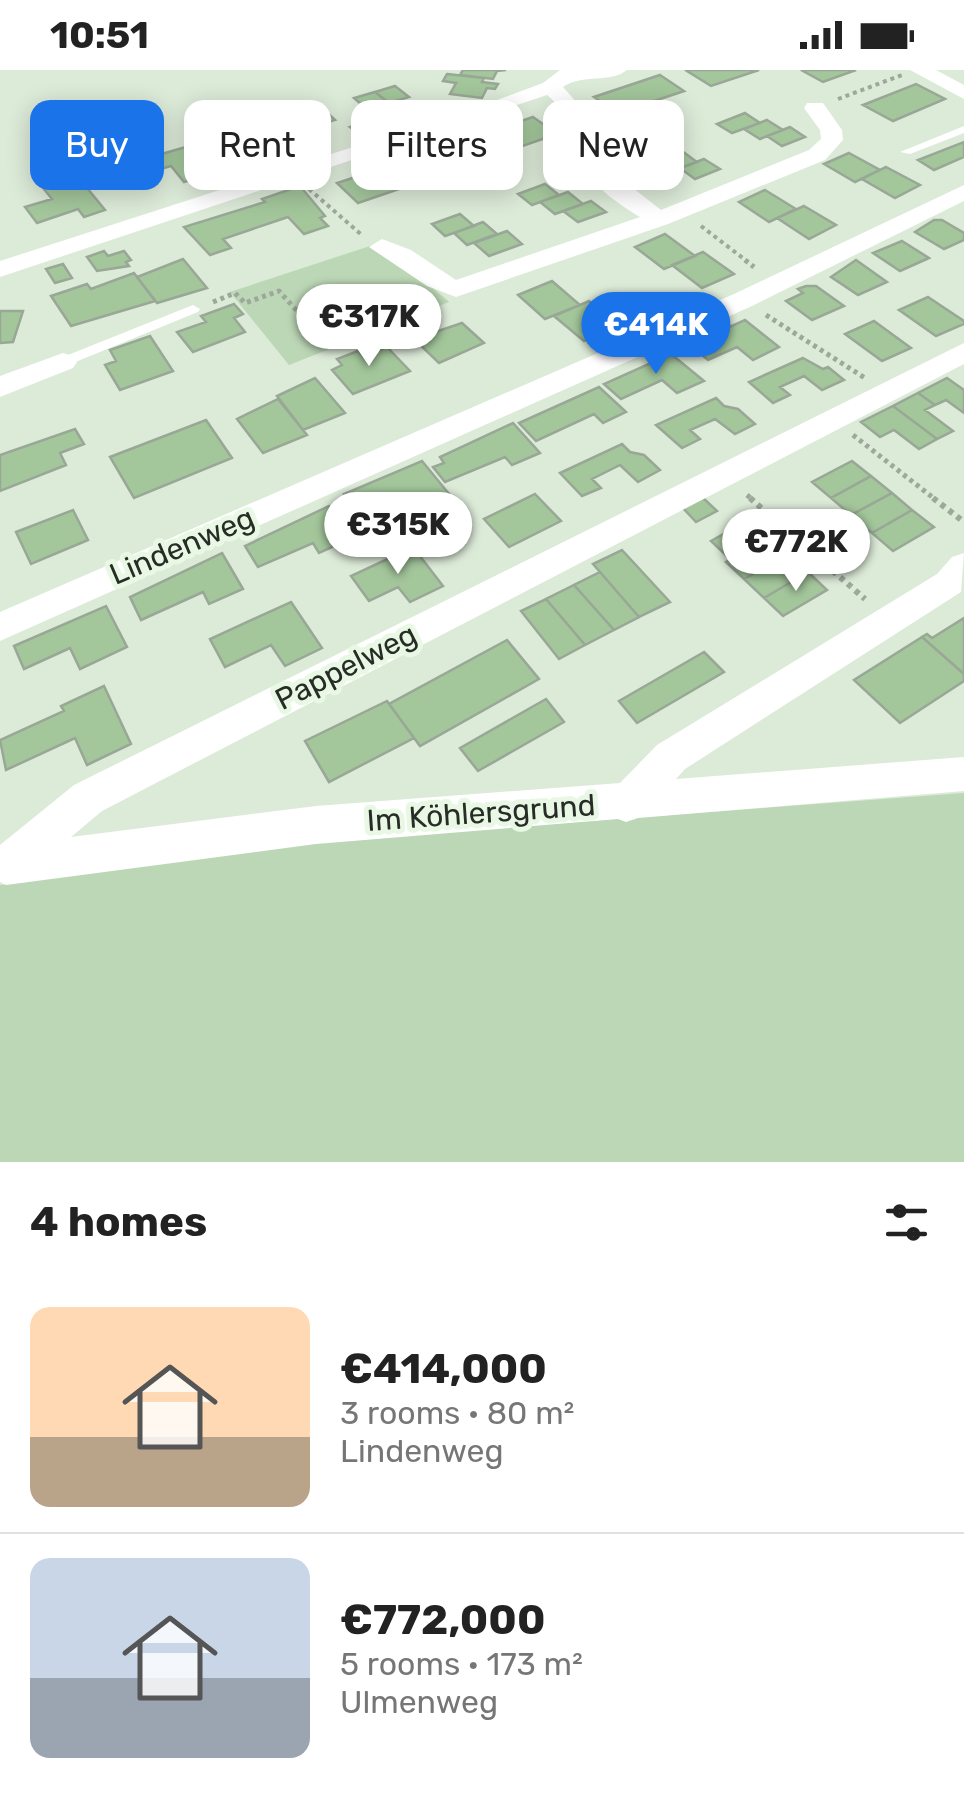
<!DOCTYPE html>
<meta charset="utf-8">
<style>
:root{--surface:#fff;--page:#f2f2f2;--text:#222;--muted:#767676;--line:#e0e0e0;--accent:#1a73e8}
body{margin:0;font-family:Rubik,sans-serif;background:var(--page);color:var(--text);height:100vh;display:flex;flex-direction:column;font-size:38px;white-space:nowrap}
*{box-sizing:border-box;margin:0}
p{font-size:32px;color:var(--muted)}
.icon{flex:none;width:55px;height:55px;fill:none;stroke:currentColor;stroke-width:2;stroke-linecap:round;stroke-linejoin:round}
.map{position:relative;height:1092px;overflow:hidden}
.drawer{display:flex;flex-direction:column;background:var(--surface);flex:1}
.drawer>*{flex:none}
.top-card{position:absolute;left:30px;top:30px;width:905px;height:90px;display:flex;gap:20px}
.price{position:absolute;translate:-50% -85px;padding:0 22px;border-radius:35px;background:#fff;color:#222;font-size:32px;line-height:65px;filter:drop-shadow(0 2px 5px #0008)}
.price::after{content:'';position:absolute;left:50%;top:60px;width:30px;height:22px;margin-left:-15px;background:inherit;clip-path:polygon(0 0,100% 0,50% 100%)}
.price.current{background:var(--accent);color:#fff}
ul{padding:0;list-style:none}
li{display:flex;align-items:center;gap:30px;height:250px;padding:0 30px}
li+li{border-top:2px solid var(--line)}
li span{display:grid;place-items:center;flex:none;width:280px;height:200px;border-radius:20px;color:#555}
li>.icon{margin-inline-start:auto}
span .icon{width:120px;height:120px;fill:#fffc;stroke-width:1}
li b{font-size:42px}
h2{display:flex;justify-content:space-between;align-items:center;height:120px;padding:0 30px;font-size:42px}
.chip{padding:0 35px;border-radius:20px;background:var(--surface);box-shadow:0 5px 25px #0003;font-size:35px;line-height:90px}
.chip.current{background:var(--accent);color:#fff}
.status{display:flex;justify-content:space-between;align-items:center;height:70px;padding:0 50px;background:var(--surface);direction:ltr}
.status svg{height:28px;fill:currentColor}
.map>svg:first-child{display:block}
</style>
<div class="status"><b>10:51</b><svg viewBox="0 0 49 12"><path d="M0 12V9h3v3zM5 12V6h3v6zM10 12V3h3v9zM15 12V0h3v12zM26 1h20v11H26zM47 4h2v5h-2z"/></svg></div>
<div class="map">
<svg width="964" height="1092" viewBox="0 0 964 1092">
<rect width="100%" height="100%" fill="#dcead8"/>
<path fill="#bcd7b6" d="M373,175L398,187L449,232L289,295L230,222Z
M964,723V1092H0V815L307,772Z"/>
<path fill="#a3c69b" stroke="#99a796" stroke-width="2.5" d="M463,0H506L497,1L493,9L460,5Z
M691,0H759L711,16L687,1Z
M801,0H856L823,12Z
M447,4L484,8L482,12L498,14L495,19L487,18L482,28L450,24L456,13L443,11Z
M660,5L684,21L618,43L594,27Z
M916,14L945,29L893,51L863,35Z
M395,16L409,27L389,33L375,22Z
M375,22L389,33L368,40L354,28Z
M322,38L335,50L313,56L301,45Z
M745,43L760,53L732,63L717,54Z
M301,45L313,56L290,63L278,51Z
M533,47L557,64L485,89L462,71Z
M376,49L385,56L359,64L350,57Z
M767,50L783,60L760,69L744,59Z
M790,57L805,67L782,76L767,66Z
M251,60L263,72L241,79L229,66Z
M229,66L241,79L217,86L205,74Z
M452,69L463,78L428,89L418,80Z
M303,71L311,79L285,88L276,79Z
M964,72V87L934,100L918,90Z
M659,74L674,84L649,93L634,83Z
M186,77L209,104L184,112L171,96L146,103L137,91Z
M682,81L697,92L672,101L657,91Z
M849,83L880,100L855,112L824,94Z
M416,87L437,106L358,133L337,113Z
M704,89L720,99L695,109L680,98Z
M886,97L920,115L895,128L862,109Z
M78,107L105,140L84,147L78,139L37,153L25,137L52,129L43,118Z
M545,114L559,125L532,135L518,124Z
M300,116L325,146L320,148L328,156L304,164L288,147L223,169L231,178L210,185L184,157L265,132L262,129Z
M765,120L796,139L769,152L739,132Z
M568,122L583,134L555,144L540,132Z
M591,131L606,142L578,152L563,141Z
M804,136L836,155L809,169L777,148Z
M460,144L474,156L445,166L432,154Z
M934,150H942L964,163V170L944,179L915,162Z
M483,152L497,164L467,175L454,163Z
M507,161L522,174L489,186L474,173Z
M665,164L695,186L664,199L635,177Z
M902,171L929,188L900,201L873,183Z
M104,181L108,186L124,181L131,190L126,192L129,196L97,201L87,187Z
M703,182L734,204L702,218L672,195Z
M183,189L207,218L157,233L137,207Z
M856,190L887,212L858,225L831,207Z
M63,194L72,208L55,213L46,199Z
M134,203L155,231L71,256L51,226L87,214L91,219Z
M552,211L580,235L545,249L518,225Z
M806,216H816L844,236L812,250L786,231L803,223L798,219Z
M928,227L964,251V254L936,266L899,240Z
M589,231L618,255L584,271L554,246Z
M234,234L243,244L234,248L245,262L193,282L177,262L206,252L201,246Z
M0,241H23L13,272L0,273Z
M745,250L779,277L753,290L737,277L708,290L690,275Z
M874,251L911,278L882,291L845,264Z
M462,253L484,273L439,293L414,269Z
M150,266L173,301L120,320L105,295L116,291L110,280Z
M387,277L410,301L353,324L332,300L342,295L337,289L358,281L363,286Z
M671,284L704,311L677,323L662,310L621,329L604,314Z
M803,288L823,299L828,297L844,310L822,320L804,306L780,317L790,325L773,333L749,312Z
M315,308L345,343L303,360L277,326Z
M947,308L964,320V343L946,330L935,335L918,323Z
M599,317L626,342L603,353L594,344L536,371L519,353Z
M918,323L935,335L925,340L953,361L937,369L893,336Z
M716,328L724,336L738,339L755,354L735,364L715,349L690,360L700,369L682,378L656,355Z
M278,329L307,365L263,383L237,349Z
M893,336L937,369L919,379L894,360L880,367L861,352Z
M206,350L232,388L134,428L110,387Z
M513,353L540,383L512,395L505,387L445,412L433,397L444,393L440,387Z
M75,359L84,374L60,383L66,395L0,421V385Z
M622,374L630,382L644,385L660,400L638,412L620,395L592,409L601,418L582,426L560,403Z
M422,391L454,430L411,449L399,434L363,450L344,424Z
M852,391L871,406L831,428L812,412Z
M871,406L892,423L851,445L831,428Z
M892,423L912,440L872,463L851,445Z
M535,424L561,451L509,477L484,449Z
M702,427L717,441L696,452L682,437Z
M329,436L352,468L319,483L313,473L258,497L245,476Z
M73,440L88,470L31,494L16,462Z
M912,440L934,457L893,481L872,463Z
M752,448L772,466L730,489L711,471Z
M450,459L464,474L450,481L437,465Z
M769,468L788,485L744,509L726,492Z
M413,477L443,516L410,532L398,517L369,531L351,506Z
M622,480L670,532L639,547L593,494Z
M222,483L243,519L209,534L203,522L141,550L130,527Z
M788,485L808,502L764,528L744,509Z
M600,502L639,547L614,560L574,515Z
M808,502L827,520L783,546L764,528Z
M574,515L614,560L585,575L546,529Z
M546,529L585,575L559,589L521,541Z
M291,532L322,578L285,596L271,575L225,597L210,569Z
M106,536L127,577L80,599L70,578L24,599L14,576Z
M964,548V604L922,567L927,564L932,568Z
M922,567L964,604V611L900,653L854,610Z
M507,570L539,609L420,676L389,634Z
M704,582L724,602L637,653L619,631Z
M104,616L131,674L87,695L75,668L6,700L0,670L64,641L61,636Z
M546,629L564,652L478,701L460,678Z
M387,631L414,668L329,712L305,671Z"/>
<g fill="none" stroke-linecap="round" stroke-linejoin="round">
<path stroke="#9ca899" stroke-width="4" stroke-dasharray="4 4" stroke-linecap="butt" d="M838,29L902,5
M309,119L363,166
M701,156L748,192"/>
<path stroke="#9ca899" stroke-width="5" stroke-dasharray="4 4" stroke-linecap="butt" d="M745,190L754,197
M213,232L235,223L245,233L279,221L306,251L332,243L335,248L410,221
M766,245L865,308
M853,365L936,430
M747,425L753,430"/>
<path stroke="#9ca899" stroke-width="6" stroke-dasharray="5 5" stroke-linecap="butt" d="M750,428L865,529
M933,428L964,452"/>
<path fill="#fff" fill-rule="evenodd" d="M964,56V63L910,84L900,82Z
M193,235L200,239L198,242L68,295H58L56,292L58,289Z"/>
<path fill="#fff" fill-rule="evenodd" d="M560,0H627C610,14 583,3 563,17L587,44L606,97L661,140L809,80L821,69L820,60L804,38L807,33H823L842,60L843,70L825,90L668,154L456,227L427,216L369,177L382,169L411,180L456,210L640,147C615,132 591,115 578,88C567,64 570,43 547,25L0,207V191L486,34L543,13Z
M910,0H936L964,15V29Z
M964,115V131L752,236L0,571V542L734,224Z
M964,273V294L102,741L71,767L316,736L620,713L657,675L937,504L952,487L964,483L961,522L685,699L676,709L964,687V721L638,748L626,752L618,749L316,774L6,815L0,812V775L74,715Z
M63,283L73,286L77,292L73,298L0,327V306Z"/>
</g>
<g text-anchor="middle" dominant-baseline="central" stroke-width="10" stroke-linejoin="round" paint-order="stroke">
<g font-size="30" fill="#272d26" stroke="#e9f8e5">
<text transform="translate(182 476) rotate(-23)">Lindenweg</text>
<text transform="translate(346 597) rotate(-27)">Pappelweg</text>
<text transform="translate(481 743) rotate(-4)">Im Köhlersgrund</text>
</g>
</g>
</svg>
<b class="price" style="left:369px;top:299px">€317K</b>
<b class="price current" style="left:656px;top:307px">€414K</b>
<b class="price" style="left:398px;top:507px">€315K</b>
<b class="price" style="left:796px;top:524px">€772K</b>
<div class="top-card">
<a class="chip current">Buy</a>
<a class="chip">Rent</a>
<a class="chip">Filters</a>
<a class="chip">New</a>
</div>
</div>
<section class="drawer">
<h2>4 homes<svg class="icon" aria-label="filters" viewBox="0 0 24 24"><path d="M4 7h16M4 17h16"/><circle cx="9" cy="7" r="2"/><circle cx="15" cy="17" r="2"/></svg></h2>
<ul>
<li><span style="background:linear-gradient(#ffd9b3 65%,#b9a48a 0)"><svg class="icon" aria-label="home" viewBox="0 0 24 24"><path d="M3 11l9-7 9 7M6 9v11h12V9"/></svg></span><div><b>€414,000</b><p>3 rooms · 80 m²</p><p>Lindenweg</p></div></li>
<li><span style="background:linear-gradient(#c9d6e8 60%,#9aa5b1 0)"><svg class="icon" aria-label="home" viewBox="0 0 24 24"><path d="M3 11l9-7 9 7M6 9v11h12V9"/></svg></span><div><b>€772,000</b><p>5 rooms · 173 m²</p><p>Ulmenweg</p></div></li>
</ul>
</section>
